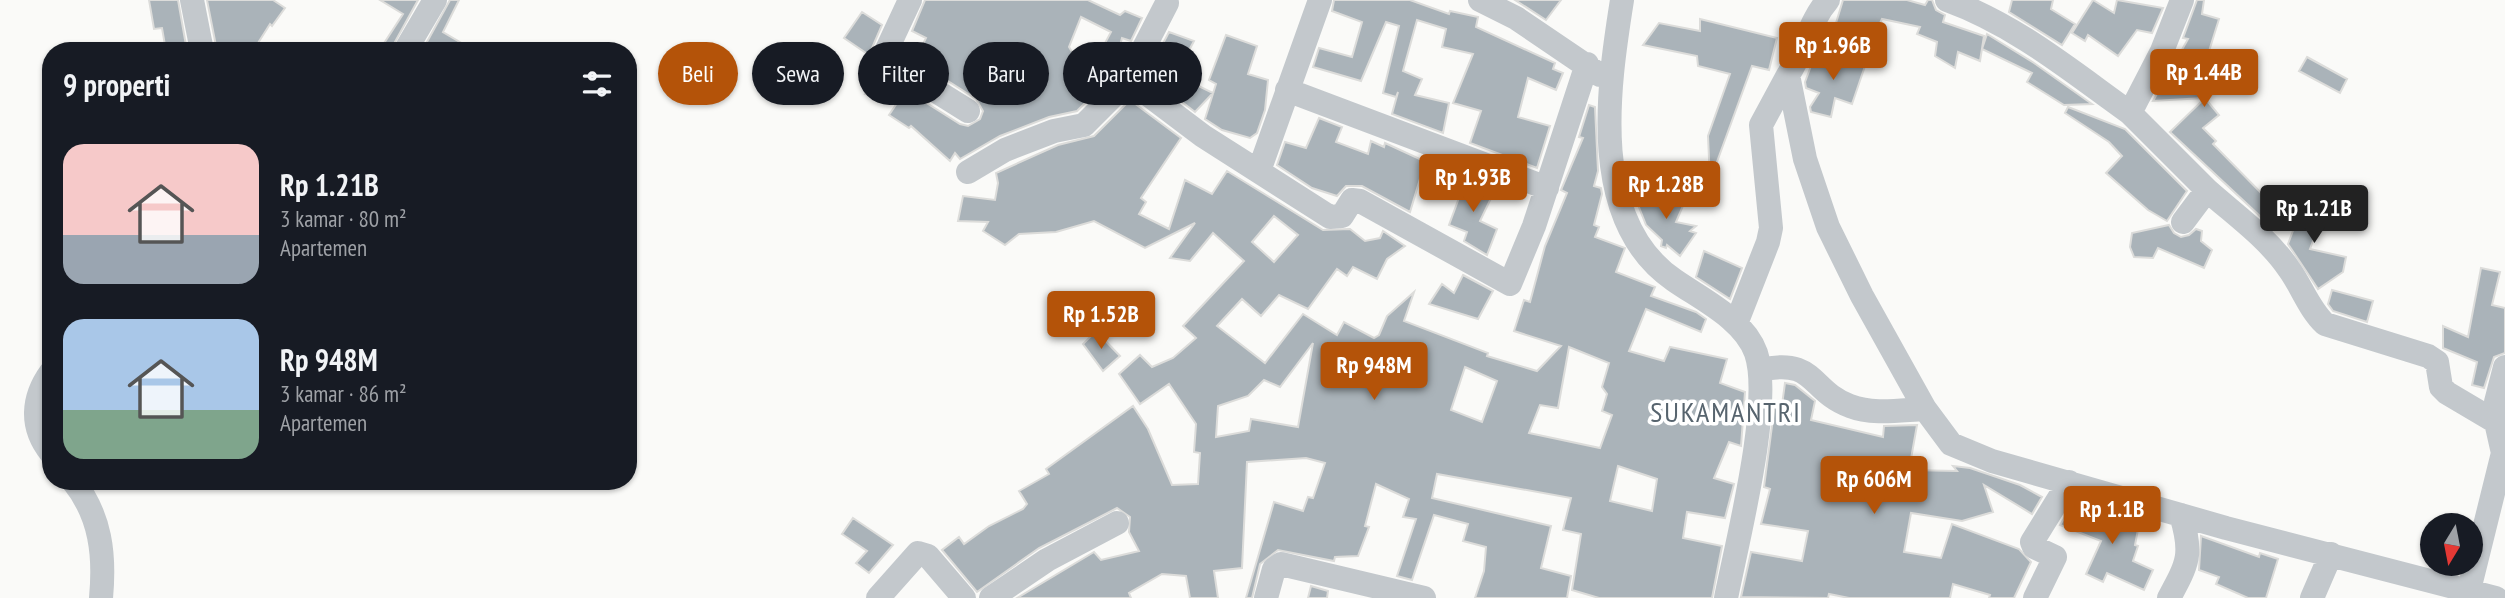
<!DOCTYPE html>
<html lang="id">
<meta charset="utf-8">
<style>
:root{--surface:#171b24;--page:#20242c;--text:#f1f3f6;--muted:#9ea1a6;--accent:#b45309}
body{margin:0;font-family:"PT Sans Narrow",sans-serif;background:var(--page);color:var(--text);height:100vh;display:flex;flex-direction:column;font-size:26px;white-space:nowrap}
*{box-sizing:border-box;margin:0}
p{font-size:23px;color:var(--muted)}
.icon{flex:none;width:38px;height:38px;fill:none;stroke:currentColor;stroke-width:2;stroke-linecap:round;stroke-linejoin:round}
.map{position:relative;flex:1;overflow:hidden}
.sheet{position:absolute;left:42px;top:42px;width:595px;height:448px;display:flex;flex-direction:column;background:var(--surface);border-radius:28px;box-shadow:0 2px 5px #0004}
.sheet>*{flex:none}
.hud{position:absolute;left:658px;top:42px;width:665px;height:63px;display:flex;gap:14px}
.needle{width:46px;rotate:190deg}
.tools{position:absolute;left:2420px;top:513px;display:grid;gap:14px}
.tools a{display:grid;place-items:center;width:63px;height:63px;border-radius:50%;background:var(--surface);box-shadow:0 2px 5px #0004;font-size:35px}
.price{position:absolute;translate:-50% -60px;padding:0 16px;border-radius:7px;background:var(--accent);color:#fff;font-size:23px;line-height:46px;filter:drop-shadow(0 2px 4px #0008)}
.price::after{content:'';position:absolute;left:50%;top:42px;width:21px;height:16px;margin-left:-10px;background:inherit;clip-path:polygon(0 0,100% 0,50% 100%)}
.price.active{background:#222;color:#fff}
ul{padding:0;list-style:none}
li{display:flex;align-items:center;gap:21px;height:175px;padding:0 21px}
li span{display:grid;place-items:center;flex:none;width:196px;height:140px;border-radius:21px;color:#555}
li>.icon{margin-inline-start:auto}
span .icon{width:84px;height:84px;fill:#fffc;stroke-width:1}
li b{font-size:30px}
h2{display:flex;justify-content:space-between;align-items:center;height:84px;padding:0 21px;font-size:30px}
.pill{padding:0 24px;border-radius:32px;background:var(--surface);box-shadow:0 2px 5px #0004;font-size:24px;line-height:63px}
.pill.active{background:var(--accent);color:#fff}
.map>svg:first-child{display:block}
</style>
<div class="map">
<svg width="2505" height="598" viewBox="0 0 2505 598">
<rect width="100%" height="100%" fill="#fafaf8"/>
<path fill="#aab3b9" stroke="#dcdcda" stroke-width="2" fill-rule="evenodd" d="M149,0H178L187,51H166L162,28L154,29Z
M207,0H273L285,8L272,26L270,24L253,51H217Z
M380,0H418L390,51H379L403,14Z
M450,0H459L443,32L475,51H422Z
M925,0H1088L1120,15L1125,11L1142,18L1131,41L1122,38L1113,71L1115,73L1077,111L1049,117L1000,136L960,159L955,153L950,161L911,126L909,128L889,115L897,103L865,94L879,73L960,124L968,126L980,119L983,111L976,99L915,60L926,38L912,31ZM1081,17L1111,32L1087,77L1069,47Z
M1334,0H1410L1449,14L1450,11L1478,17L1476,27L1555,63L1553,69L1563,73L1556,90L1528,78L1518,117L1550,126L1537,168L1470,143L1481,111L1453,103L1473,54L1442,47L1446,29L1417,20L1403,71L1422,79L1415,95L1449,103L1443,133L1392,114L1398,92L1396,97L1383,93L1399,26L1386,22L1361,81L1313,67L1319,48L1352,57L1362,22L1332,11Z
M1515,0H1561L1546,20Z
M1843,0H1907L1925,5L1928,0H1932L1936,10L1945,15L1943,22L1984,36L1980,61L1958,52L1955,68L1935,56L1937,42L1917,34L1920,27L1882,19L1871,43L1836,23Z
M2012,0H2053L2051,9L2075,24L2062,45L2009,12Z
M2093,0L2114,13L2117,0L2163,8L2152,33L2137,30L2118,56L2088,35L2085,41L2072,33Z
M2197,0H2204L2202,14L2219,19L2206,61L2194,85L2219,115L2203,128L2216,141L2213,144L2273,205L2261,217L2170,132L2205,98L2153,101L2188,39L2183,38Z
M862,12L882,25L869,55L844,38Z
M1700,19L1777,38L1769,70L1752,66L1710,181L1708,136L1730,74L1698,66L1697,56L1643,45L1659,23L1700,31Z
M1169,32L1194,41L1176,75L1213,93L1195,112L1147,75L1161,56L1157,55Z
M1987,34L2034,63L2092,104L2064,105L2027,82L2032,73L1982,49Z
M1226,35L1257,46L1248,74L1268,80L1265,110L1257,133L1250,138L1222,130L1205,119L1216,84L1209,80Z
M1820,51L1841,58L1843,56L1844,59L1865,66L1852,104L1835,98L1831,117L1811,112L1810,107L1819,93L1806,88L1805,82L1815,55Z
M2307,57L2347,79L2340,93L2299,71Z
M1130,100L1181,138L1141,198L1146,202L1139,214L1169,229L1185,180L1212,194L1227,171L1323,230L1350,229L1365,241L1380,238L1383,231L1405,246L1387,259L1377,279L1353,267L1347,276L1337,269L1308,309L1279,295L1261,316L1242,299L1217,326L1265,363L1303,314L1337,335L1344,322L1374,338L1379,335L1387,316L1414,292L1404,321L1488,353L1487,356L1537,371L1561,346L1514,331L1524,300L1530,302L1545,246L1567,193L1561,190L1583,138L1579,137L1589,105L1595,107L1598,171L1594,186L1601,188L1602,194L1594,225L1599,227L1595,237L1625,248L1616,272L1655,287L1651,296L1696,312L1706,319L1701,332L1646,309L1629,351L1664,361L1670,347L1727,359L1720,383L1745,392L1741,446L1729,442L1714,478L1734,484L1725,518L1687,512L1683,538L1722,546L1712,598H1599L1572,590L1581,534L1563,530L1571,498L1437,474L1432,498L1551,526L1541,568L1571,576L1567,598H1475L1484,571L1486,547L1463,541L1468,524L1434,515L1412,580L1397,576L1416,519L1403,517L1409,499L1376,484L1365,526L1369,527L1358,556L1335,557L1334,561L1278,550L1260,564L1252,598H1246L1274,502L1303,511L1308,497L1313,498L1325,463L1306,458L1247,462L1242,568L1214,571L1218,598H1190L1186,576L1162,574L1129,593L1131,598H1017L1094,552L1101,560L1139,551L1129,532L1130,517L1117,508L1039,548L977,592L942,550L959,537L964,544L989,526L1023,509L1027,504L1019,491L1049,474L1046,469L1133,406L1148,429L1172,485L1198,484L1200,453L1194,452L1196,424L1169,384L1140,404L1119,374L1140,355L1152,367L1173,358L1196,338L1183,326L1244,261L1213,233L1190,261L1170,258L1195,223L1145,248L1094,221L1056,232L1019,234L1005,245L983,231L988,222L958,221L963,196L995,200L998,183L996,173L1058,145L1094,136ZM1274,216L1298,235L1274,262L1252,242ZM1313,343L1298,427L1251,419L1249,431L1216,437L1218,406L1248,396L1264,380L1280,387ZM1569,347L1609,363L1602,387L1607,394L1602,411L1612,415L1600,448L1529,433L1540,405L1558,408ZM1465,367L1497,381L1482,422L1451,410ZM1618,466L1657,479L1652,511L1610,501Z
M2068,107L2125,129L2187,191L2167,221L2148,210L2106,173L2122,156L2109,142L2065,113Z
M1319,118L1342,127L1336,142L1368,154L1371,141L1384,147L1385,143L1435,166L1431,184L1420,179L1410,212L1362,186H1346L1337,196L1312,188L1277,165L1285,142L1306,148Z
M1458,176L1494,192L1480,221L1497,229L1487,255L1464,241L1467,232L1449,225L1460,195L1453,192Z
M1631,187L1666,206L1668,192L1685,201L1676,222L1696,226L1690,231L1696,233L1680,256L1667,245L1666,248L1661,246L1662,240L1646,225Z
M2306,196L2327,204L2310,249L2346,257L2343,272L2318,289L2288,244Z
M2169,225L2174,233L2181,237L2189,235L2196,229L2202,231L2201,241L2212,250L2204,268L2158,248L2153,258L2134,257L2130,247L2132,233Z
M1704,251L1742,268L1730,299L1696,277Z
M2481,268L2500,272L2492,305L2505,308V353L2494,357L2484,388L2472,385L2477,362L2443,348V326L2468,337Z
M1463,275L1493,291L1478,319L1429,304L1442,284L1454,293Z
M2332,290L2373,301L2367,322L2333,311L2328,304Z
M1096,331L1120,356L1103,371L1083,344Z
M1785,383L1795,385L1815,401L1811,420L1883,437L1884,426L1917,425L1909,470L1957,471L1953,466L1970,468L2020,485L2042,497L2032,514L1984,485L1993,512L1962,521L1911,513L1904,552L1941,558L1952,524L2019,549L2031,562L2014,598H1989L1990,595L1953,584L1950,598H1849L1829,594L1828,598L1741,597L1751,552L1802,561L1808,531L1761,524L1770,489L1764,487L1775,403L1782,405Z
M2071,507L2113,525V511L2140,519L2135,545L2138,546L2133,561L2153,570L2144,590L2107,573L2103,582L2086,574L2101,541L2060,525Z
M853,518L893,545L869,573L856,563L867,551L842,534Z
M2201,536L2259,557L2260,553L2278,559L2266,598H2248L2216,584L2219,577L2199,570Z
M1311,586L1328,591L1327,598H1308Z"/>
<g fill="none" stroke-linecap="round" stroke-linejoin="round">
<path stroke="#c3c8cc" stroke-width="24" d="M192,0L202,51
M910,0L883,58L968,111
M1480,0L1516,18L1600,75
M1622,0C1608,88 1588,221 1674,280C1701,299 1744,319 1756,353C1773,403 1737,542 1726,598
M1828,0C1809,22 1804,51 1788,75L1805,159L1828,227L1862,296L1925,409L1951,444L1992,461L2226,528L2496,598
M1947,0C2016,25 2071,71 2130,113L2162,51L2182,0
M1167,3L1131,73L1134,84L1203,136L1330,217L1342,216L1352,200L1360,201L1510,284L1534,226L1587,64
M405,51L435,0
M1287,90L1547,188
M2130,113L2207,190L2183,222
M1259,171L1320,0
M968,172L1005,150L1054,131L1084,125L1131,78
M2207,190C2235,215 2268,238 2289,269C2302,287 2309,309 2325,324L2428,356L2437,362L2441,387L2447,393L2496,422
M1736,324L1768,242L1771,228L1761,125L1788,75
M1760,370C1816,357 1809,391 1850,406C1873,415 1901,410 1925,409
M51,372C32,398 30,427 51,453
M73,481C101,516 105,555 101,598
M878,598L918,553L928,556L964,598
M991,598L1047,560L1117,523
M1266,598L1274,569L1281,564L1424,598
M2035,598L2055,557L2034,547L2032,542L2069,482
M2169,598C2188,563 2193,554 2181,515
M2312,598L2331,554
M2467,598L2503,453L2496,422V402L2505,367"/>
</g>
<g text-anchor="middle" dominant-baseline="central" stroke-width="7" stroke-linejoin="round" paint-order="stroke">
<g font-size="28" letter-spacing="2" fill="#57646e" stroke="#fff">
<text x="1726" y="411">SUKAMANTRI</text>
</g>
</g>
</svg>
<div class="tools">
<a><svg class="needle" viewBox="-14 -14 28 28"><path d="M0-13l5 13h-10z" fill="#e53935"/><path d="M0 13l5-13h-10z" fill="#9ea1a6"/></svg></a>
</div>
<b class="price" style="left:1833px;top:82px">Rp 1.96B</b>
<b class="price" style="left:2204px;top:109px">Rp 1.44B</b>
<b class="price" style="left:1473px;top:214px">Rp 1.93B</b>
<b class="price" style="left:1666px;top:221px">Rp 1.28B</b>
<b class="price active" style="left:2314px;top:245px">Rp 1.21B</b>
<b class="price" style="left:1101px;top:351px">Rp 1.52B</b>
<b class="price" style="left:1374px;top:402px">Rp 948M</b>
<b class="price" style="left:1874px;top:516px">Rp 606M</b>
<b class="price" style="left:2112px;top:546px">Rp 1.1B</b>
<div class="hud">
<a class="pill active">Beli</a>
<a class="pill">Sewa</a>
<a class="pill">Filter</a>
<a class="pill">Baru</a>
<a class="pill">Apartemen</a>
</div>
<section class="sheet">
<h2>9 properti<svg class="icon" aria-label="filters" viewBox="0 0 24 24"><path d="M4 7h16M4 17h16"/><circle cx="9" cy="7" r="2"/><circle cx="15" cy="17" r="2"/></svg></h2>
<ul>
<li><span style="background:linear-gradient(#f6c9c9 65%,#9aa5b1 0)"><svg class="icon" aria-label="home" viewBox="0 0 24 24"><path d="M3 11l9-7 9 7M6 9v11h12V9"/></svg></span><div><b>Rp 1.21B</b><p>3 kamar · 80 m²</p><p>Apartemen</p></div></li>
<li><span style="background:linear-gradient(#a9c7e8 65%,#7fa58c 0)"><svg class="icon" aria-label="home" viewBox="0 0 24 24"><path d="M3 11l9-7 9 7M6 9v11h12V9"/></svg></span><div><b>Rp 948M</b><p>3 kamar · 86 m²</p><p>Apartemen</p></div></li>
</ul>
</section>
</div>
